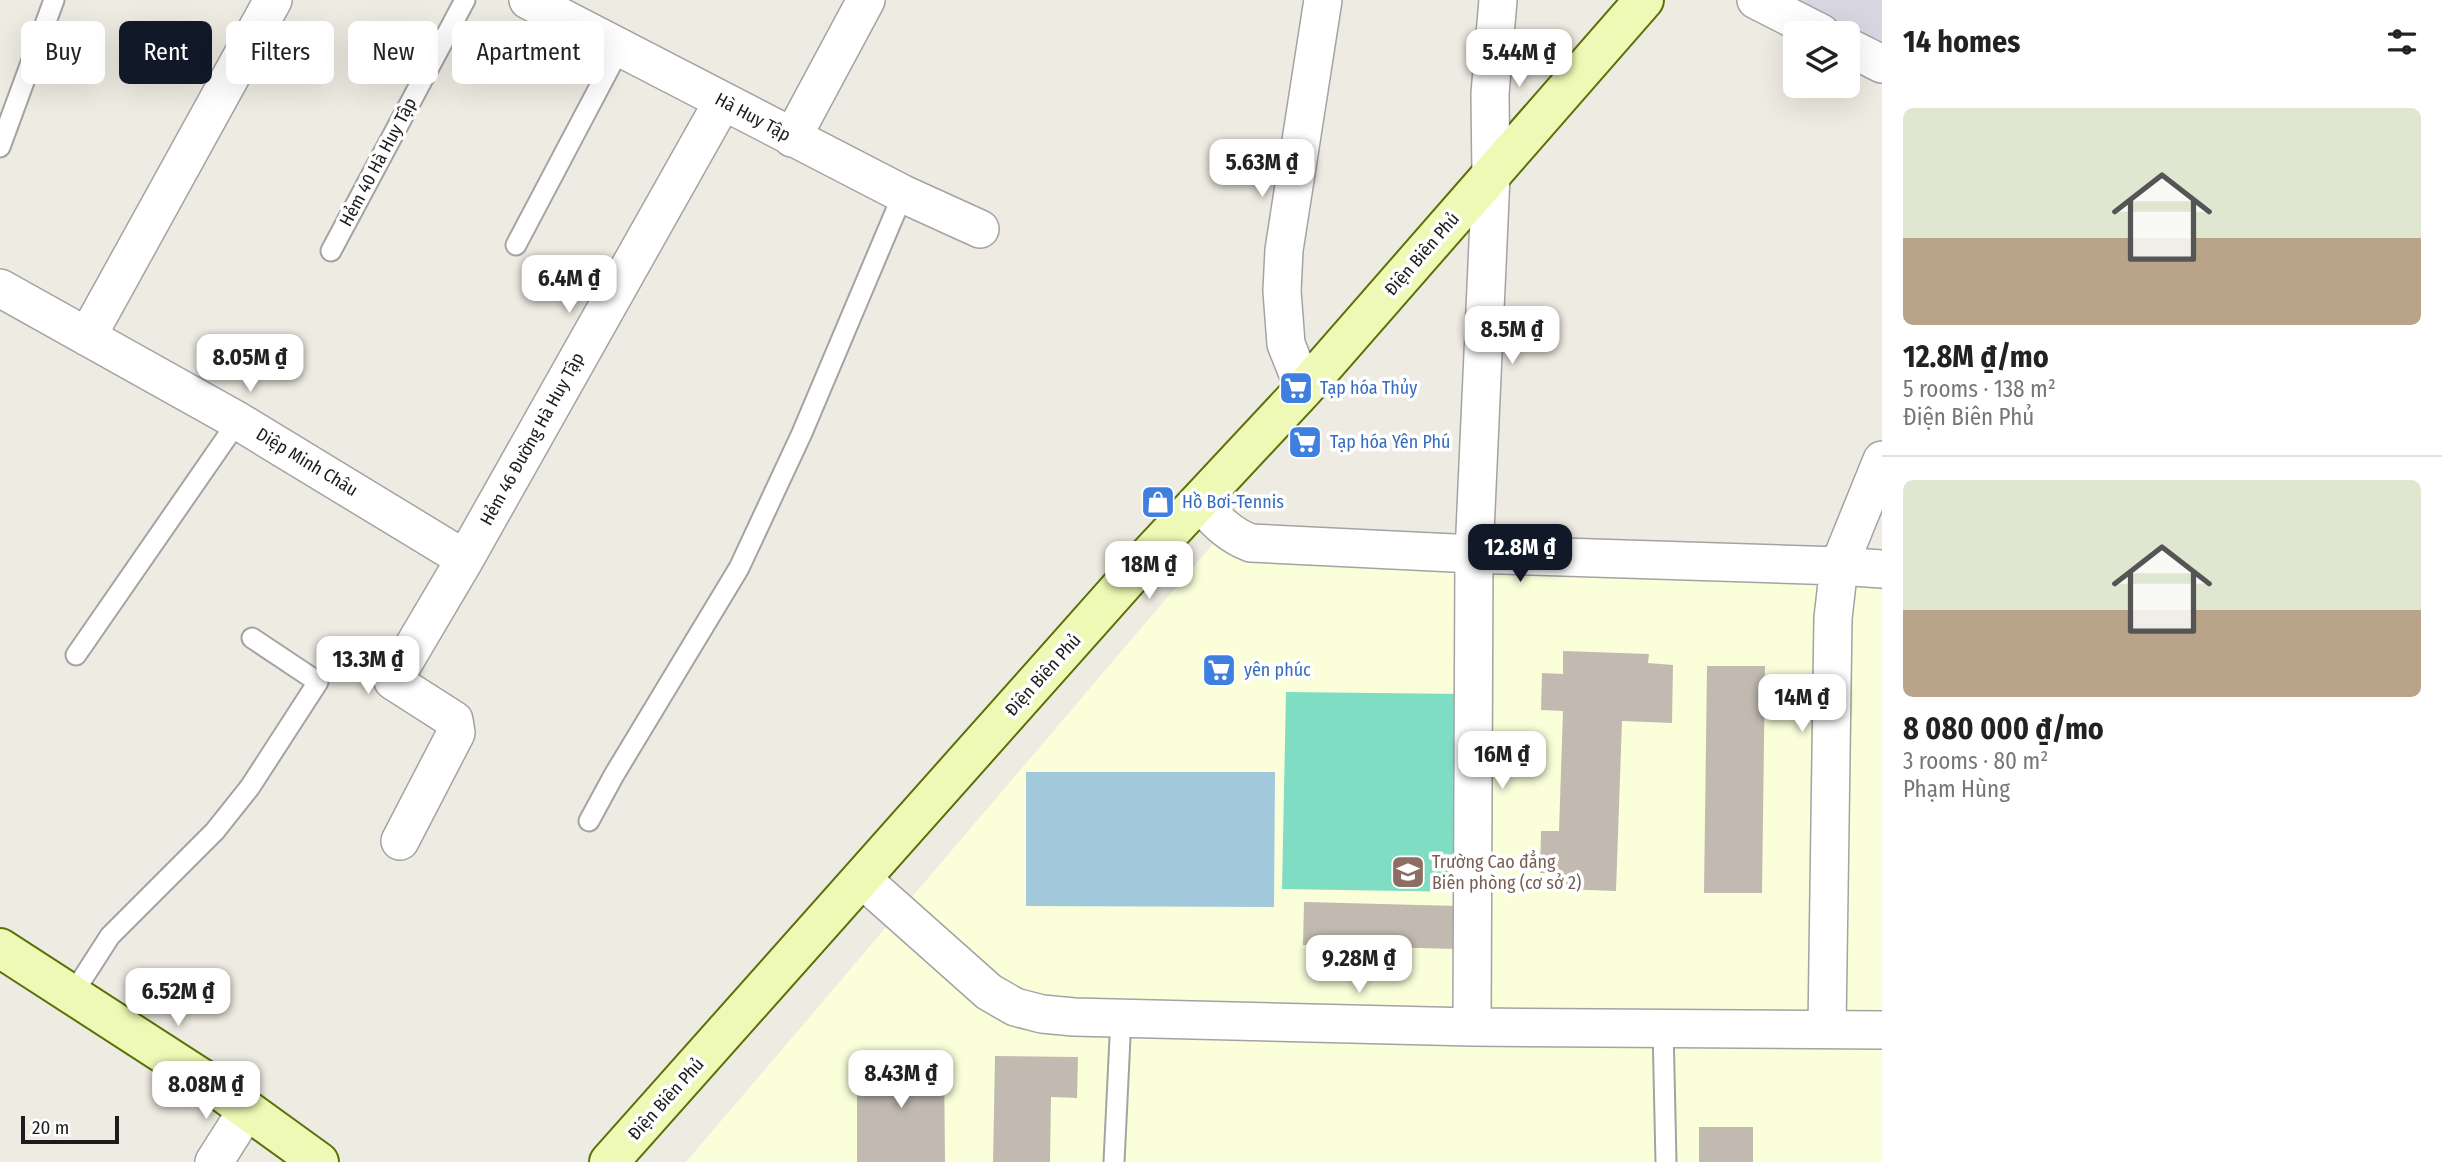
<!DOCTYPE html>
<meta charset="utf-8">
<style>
:root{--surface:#fff;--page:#f2f2f2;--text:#222;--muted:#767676;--line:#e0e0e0;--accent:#111827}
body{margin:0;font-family:"Fira Sans Condensed",sans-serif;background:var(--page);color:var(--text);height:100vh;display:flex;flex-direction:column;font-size:26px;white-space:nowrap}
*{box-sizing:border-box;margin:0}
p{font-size:23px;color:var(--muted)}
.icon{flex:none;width:38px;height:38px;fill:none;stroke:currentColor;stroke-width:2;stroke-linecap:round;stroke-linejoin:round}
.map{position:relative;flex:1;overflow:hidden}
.panel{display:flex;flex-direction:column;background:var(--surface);width:560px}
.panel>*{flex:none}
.top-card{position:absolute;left:21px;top:21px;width:665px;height:63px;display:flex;gap:14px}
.fabs{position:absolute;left:1783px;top:21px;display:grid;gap:14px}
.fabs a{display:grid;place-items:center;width:77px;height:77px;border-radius:10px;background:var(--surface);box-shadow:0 7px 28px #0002;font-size:35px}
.scale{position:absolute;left:21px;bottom:18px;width:98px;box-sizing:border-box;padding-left:7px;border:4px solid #1c1c1c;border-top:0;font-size:19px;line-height:24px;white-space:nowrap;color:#1c1c1c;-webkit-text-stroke:5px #fff;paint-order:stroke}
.price{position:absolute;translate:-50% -60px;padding:0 16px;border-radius:14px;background:#fff;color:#222;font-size:23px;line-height:46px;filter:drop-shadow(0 2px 4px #0008)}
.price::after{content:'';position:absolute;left:50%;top:42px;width:21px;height:16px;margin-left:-10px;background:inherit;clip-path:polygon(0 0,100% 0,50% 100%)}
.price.active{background:var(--accent);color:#fff}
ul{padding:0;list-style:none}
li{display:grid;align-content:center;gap:14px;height:371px;padding:0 21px}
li+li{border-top:2px solid var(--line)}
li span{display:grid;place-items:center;height:217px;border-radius:10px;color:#555}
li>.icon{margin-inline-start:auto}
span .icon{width:126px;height:126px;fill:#fffc;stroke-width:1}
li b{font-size:30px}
h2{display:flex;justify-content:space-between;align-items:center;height:84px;padding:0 21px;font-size:30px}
.chip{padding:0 24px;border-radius:10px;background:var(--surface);box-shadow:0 7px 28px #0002;font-size:24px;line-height:63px}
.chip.active{background:var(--accent);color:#fff}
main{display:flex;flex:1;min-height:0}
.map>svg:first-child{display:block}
</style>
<main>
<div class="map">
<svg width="1882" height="1162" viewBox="0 0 1882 1162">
<rect width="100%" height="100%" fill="#eeebe2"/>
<path fill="#faffda" d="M1224,531L1882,583V1162H686Z"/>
<path fill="#7fddc4" d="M1286,692L1466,694L1463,892L1282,889Z"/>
<path fill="#d8d6e3" d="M1793,0H1882V46Z"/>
<path fill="#a2c8dc" d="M1026,772H1275L1274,907L1026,906Z"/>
<path fill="#c2bab1" d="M1563,651L1649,654L1648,663L1673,665L1672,723L1622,721L1616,891L1560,889V873H1540L1541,831H1559L1563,711L1541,710L1542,673L1563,674Z
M1707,666H1765L1762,893H1704Z
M1304,902L1459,906L1458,949L1303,945Z
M995,1056L1078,1057L1077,1098L1051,1097L1050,1162H993Z
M944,1057L945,1162H857V1058Z
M1699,1127H1753V1162H1699Z"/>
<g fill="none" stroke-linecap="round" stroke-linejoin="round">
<g stroke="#a3a3a3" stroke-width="23">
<path id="lane" d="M0,147L54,0
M516,245L620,48
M331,251L465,0
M76,655L238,421
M589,821L614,775L739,568L802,433L903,194
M72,995L110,936L215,831L250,787L318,682L252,638
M1663,1027L1666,1162
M1114,1162L1121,1017"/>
</g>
<g stroke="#a3a3a3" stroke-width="40">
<path id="street" d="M528,0L903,194L980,229
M1756,0L1821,33
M1848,47L1882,64
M792,138L866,0
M0,288L238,421L465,559
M87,337L273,0
M1304,389L1286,344L1282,291L1284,250L1323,0
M1199,502C1215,519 1228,535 1251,543L1474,554L1839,566L1882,569
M400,841L456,733L454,720L393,681L465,559L723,101
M862,879L989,992L1015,1007L1042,1014L1074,1017L1472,1027L1882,1030
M1472,1027L1474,554L1491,176L1490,94L1498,0
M1827,1028L1833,618L1839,566L1882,460
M214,1162L247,1110"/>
</g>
<g stroke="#597205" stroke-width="42">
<path id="secondary" d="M0,948L218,1089L319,1162
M609,1162L1149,555L1304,389L1644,0"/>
</g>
<use href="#lane" stroke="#fff" stroke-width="19"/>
<use href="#street" stroke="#fff" stroke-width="37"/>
<use href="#secondary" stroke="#edf9b5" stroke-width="38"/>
</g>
<defs>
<g id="supermarket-square" transform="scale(1.75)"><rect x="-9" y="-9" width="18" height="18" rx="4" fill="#3f7fe0" stroke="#fff"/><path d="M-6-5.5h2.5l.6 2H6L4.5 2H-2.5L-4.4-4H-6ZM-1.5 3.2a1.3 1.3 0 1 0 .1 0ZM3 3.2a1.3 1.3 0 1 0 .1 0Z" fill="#fff"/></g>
<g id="shop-square" transform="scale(1.75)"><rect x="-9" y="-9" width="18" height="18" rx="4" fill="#3f7fe0" stroke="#fff"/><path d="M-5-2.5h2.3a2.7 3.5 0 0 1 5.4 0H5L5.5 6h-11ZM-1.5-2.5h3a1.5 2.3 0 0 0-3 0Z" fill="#fff"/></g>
<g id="university-square" transform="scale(1.75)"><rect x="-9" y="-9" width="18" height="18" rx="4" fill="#8d6e63" stroke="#fff"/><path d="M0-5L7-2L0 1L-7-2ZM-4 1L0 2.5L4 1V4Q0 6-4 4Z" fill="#fff"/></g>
</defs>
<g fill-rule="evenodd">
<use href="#supermarket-square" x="1296" y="388"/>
<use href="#supermarket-square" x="1305" y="442"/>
<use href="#shop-square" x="1158" y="502"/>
<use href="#supermarket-square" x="1219" y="670"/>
<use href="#university-square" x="1408" y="872"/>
</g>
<g text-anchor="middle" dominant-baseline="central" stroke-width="7" stroke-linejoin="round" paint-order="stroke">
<g font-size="18" fill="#1c1c1c" stroke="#fff">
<text transform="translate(753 117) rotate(28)">Hà Huy Tập</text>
<text transform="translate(378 162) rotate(-62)">Hẻm 40 Hà Huy Tập</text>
<text transform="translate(1422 254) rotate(-49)">Điện Biên Phủ</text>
<text transform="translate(532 439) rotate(-61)">Hẻm 46 Đường Hà Huy Tập</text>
<text transform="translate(307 462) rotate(31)">Diệp Minh Châu</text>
<text transform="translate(1043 675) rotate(-48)">Điện Biên Phủ</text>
<text transform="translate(666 1099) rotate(-48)">Điện Biên Phủ</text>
</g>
<g font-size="18" fill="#366cbe" stroke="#fff" text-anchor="start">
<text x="1320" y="388">Tạp hóa Thủy</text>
<text x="1330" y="442">Tạp hóa Yên Phú</text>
<text x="1182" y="502">Hồ Bơi-Tennis</text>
<text x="1244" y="670">yên phúc</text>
</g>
<g font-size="18" fill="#785e54" stroke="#fff" text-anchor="start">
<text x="1432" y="862">Trường Cao đẳng<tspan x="1432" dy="21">Biên phòng (cơ sở 2)</tspan></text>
</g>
</g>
</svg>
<div class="fabs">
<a><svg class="icon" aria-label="layers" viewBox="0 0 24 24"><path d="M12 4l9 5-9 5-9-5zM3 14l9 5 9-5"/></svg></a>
</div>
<div class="scale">20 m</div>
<b class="price" style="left:1519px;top:89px">5.44M ₫</b>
<b class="price" style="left:1262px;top:199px">5.63M ₫</b>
<b class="price" style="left:569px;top:315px">6.4M ₫</b>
<b class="price" style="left:1512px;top:366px">8.5M ₫</b>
<b class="price" style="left:250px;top:394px">8.05M ₫</b>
<b class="price active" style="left:1520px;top:584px">12.8M ₫</b>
<b class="price" style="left:1149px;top:601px">18M ₫</b>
<b class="price" style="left:368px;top:696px">13.3M ₫</b>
<b class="price" style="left:1802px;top:734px">14M ₫</b>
<b class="price" style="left:1502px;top:791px">16M ₫</b>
<b class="price" style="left:1359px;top:995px">9.28M ₫</b>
<b class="price" style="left:178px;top:1028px">6.52M ₫</b>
<b class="price" style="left:901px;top:1110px">8.43M ₫</b>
<b class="price" style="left:206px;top:1121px">8.08M ₫</b>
<div class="top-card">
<a class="chip">Buy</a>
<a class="chip active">Rent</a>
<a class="chip">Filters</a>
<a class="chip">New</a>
<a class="chip">Apartment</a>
</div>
</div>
<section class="panel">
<h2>14 homes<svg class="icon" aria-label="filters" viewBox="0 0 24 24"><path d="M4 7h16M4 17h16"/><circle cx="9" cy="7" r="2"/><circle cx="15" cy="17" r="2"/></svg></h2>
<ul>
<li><span style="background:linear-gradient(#dfe7d0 60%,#b9a48a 0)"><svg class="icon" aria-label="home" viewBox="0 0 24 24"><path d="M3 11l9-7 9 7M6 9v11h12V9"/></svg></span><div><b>12.8M ₫/mo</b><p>5 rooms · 138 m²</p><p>Điện Biên Phủ</p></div></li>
<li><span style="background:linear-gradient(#dfe7d0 60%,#b9a48a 0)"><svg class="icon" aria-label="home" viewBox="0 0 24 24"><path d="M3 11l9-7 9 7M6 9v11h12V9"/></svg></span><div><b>8 080 000 ₫/mo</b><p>3 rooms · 80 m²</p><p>Phạm Hùng</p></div></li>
</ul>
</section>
</main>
